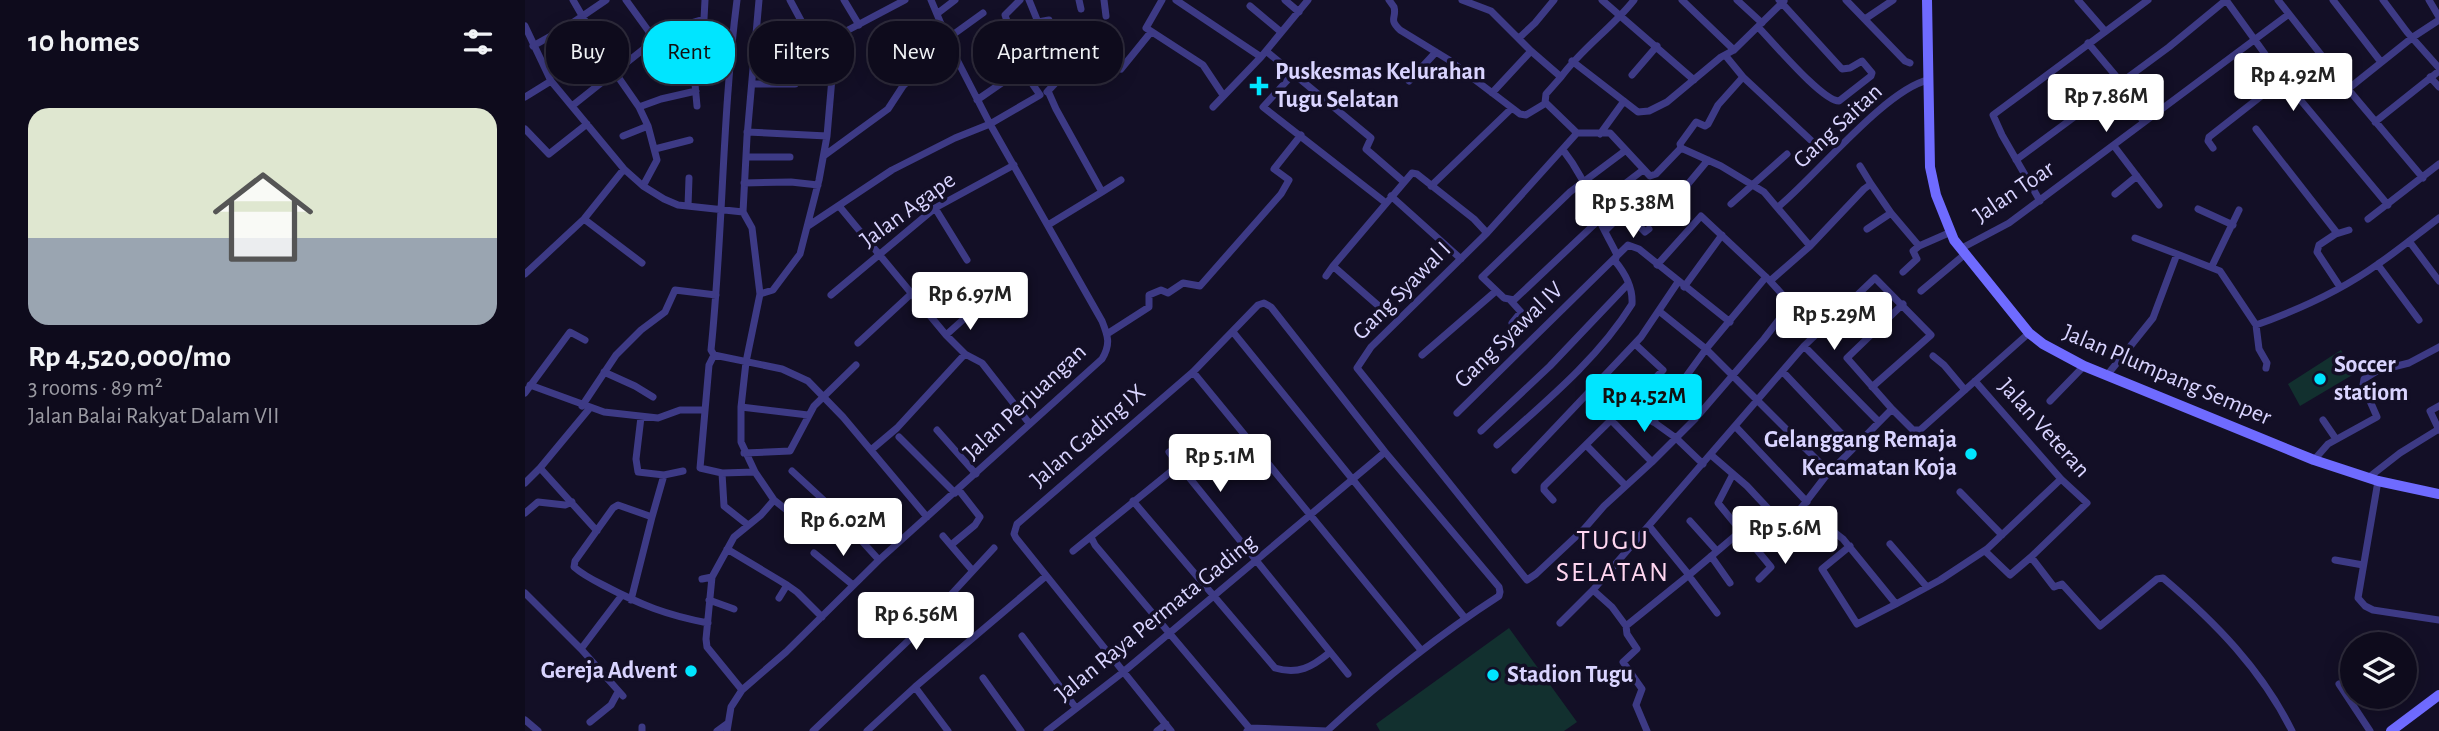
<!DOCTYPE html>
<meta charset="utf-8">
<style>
:root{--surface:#0e0b1c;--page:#171425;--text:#f1f3f6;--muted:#9b9ba3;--line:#2e2b3b;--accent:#00e5ff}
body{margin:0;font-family:"Alegreya Sans",sans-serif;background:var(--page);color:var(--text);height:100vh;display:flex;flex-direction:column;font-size:26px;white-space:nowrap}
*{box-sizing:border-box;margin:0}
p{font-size:23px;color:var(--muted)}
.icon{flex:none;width:38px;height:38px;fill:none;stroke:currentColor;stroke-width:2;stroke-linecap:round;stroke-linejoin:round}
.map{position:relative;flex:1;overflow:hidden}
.panel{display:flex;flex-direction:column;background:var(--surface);width:525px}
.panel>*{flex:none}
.banner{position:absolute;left:21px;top:21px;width:665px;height:63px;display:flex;gap:14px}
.fabs{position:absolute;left:1815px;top:632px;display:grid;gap:14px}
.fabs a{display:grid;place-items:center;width:77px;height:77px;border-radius:50%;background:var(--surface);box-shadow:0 4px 18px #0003,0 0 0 2px var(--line);font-size:35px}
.price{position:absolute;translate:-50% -60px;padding:0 16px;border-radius:7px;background:#fff;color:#222;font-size:23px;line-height:46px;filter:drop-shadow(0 2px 4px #0008)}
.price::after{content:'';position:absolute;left:50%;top:42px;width:21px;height:16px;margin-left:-10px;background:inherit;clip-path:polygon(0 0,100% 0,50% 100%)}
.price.active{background:var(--accent);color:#111}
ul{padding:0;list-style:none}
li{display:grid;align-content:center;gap:14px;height:371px;padding:0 28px}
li+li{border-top:2px solid var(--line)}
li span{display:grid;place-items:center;height:217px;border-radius:21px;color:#555}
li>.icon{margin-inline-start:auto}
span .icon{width:126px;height:126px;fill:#fffc;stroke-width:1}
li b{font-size:30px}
h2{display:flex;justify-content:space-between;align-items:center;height:84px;padding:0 28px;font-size:30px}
.pill{padding:0 24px;border-radius:28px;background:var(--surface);box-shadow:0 4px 18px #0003,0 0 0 2px var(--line);font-size:24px;line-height:63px}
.pill.active{background:var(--accent);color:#111}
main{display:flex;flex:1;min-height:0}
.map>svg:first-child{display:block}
</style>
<main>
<section class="panel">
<h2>10 homes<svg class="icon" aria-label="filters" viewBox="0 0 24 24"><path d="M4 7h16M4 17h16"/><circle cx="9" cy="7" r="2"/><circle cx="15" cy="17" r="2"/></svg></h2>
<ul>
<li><span style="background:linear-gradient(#dfe7d0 60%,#9aa5b1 0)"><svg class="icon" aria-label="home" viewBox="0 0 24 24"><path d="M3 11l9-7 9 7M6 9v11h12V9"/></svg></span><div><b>Rp 4,520,000/mo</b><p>3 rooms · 89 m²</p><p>Jalan Balai Rakyat Dalam VII</p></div></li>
</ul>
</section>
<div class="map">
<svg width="1914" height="731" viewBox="0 0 1914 731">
<rect width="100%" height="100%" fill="#130f26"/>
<path fill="#12302f" d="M444,284L460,309L444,321L424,298Z
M1816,350L1829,374L1775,406L1763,384Z
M984,628L1052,722L1039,731H855L851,724Z"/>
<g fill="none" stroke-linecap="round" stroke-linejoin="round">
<path stroke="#3d3a85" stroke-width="7" d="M48,0L89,71L114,107L123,126L132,160L118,186
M101,0L130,40
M212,0C197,116 198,234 186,350L189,355L184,365L175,468L197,473L230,472
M319,0L334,25
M504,0L513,22L524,20
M554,0L556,9
M579,0L581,16
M637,0L621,28L678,65L698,95
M651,0L736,57
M760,0L774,12
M864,0L869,7C872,18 863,19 875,30L924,60L995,114L1001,115L1021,103L1052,133H1085L1125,176L1131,174L1156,148L1196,166L1239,192L1285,246
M937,0L966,11L1006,51L1036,77C1057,48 1087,28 1109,0
M1077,0L1169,80
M1157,0L1209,50
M1212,0L1237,23
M1321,0L1380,61L1385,63
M1553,0L1580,31
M1701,0L1758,79L1863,205
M1753,0L1823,89L1898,178
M1808,0L1856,62
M1858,0L1882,32L1914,68
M1904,0L1914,17
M725,6L756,32
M413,13L430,0
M1340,19L1368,0
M159,25L169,73L172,106
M0,26L26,81L99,169L118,186L139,199L153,205L218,212L227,228L235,294L221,362L216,407V442L230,472L249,500L236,515L209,537L187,577L181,639L182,647L217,690
M1233,27C1248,42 1297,101 1314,101L1346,76L1347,73L1337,61L1325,68L1317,69L1254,0
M994,38L1010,23L1029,0
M422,39L458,13
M1563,43L1596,82
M8,46L40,28L81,0
M291,47L380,0
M741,51L846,138L841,149L879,182
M1047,61L1113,112L1124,111L1142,102L1196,57L1209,50L1259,1
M596,69L626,32
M769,73L738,107L861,203
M169,74L205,68
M1107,75L1132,46
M1218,77L1291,145
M1905,77L1914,87
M884,81L911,52
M227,84H270
M1591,85L1619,122
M1823,89L1888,37L1914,20
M522,92L537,76L542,62
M967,93L1006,51
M0,97L26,81
M452,100L497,69L485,47V30L480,15L495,0
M1020,103L1021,94L1036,77
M47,106L130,40L159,25L179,19L180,0
M114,107L136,99L171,91
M688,107L736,57L783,0
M1850,122L1914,71
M0,129L24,154L62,124
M1731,129L1812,233L1794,245L1792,252L1815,287
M222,132L302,136
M1052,133L962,233L846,347L832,368L1002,580L1011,574L1059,529L1079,506L1127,462L1170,419L1239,339L1266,304L1245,281L1285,246L1339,189L1346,184L1366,213L1394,246L1426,232
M1075,134L1099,101
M98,136L123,126
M1589,146L1634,205
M1156,148L1155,144L1171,122L1180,126L1183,124L1193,105L1218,77L1200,55
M1688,148L1683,141L1684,137L1758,79
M130,149L165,140
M300,155L363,109L378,86L395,70L427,50
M221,157H265
M1491,160L1644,47L1701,0
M1335,166L1346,184
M1118,170L1093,189L1098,196L1091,202L1120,232L1124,229
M219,183L266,182L293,185
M906,186L987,108
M577,192L596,180
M1590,194L1612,176
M866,196L936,259
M1153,196L1183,160
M1515,201L1477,135L1468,115L1623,0
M1206,204L1262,154
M163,206L164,178
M314,206L421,335L440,354L457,363L504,423
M1253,207C1291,176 1360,90 1403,80
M410,208L442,260
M1673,209L1708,225
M218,212L222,137L234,0
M59,219L117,263
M1075,219L989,300L979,298L957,277L1045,192L1101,150
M1843,219L1914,164
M523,225L577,192L531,109L523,91
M283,226L367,170L430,138L465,124L515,95L497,69
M1342,229L1366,213
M1081,230L1099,212
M1811,234L1824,230
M1610,238L1652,254
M1884,241L1914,281
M1435,249L1484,223L1764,14
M1132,265L1176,216L1242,278
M1853,265L1894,320
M1687,266L1714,210
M1378,272L1392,259L1388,251L1394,246
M0,274L59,219L99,169
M801,276L808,266
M1159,287L1197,235
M1396,291L1439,255
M235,294L248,290L275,254L294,180L302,136L307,78L265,0
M306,295L410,208L489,165
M986,301L996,312L987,323
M856,308L808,266L887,173L892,174L949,219L962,233
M1134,311L1181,349L1304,472
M1731,325L1734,349L1742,363L1741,368
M708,332L940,618
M1504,333L1395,430H1388L1367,409L1300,477L1277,507L1318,539L1371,604L1415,580L1462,549L1536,479
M582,334L624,307V295L636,290L643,293L658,283L675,286L756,194L764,180L749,169L776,135
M421,335L451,308
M333,343L386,294
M1279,346L1354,422
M189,355L257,369L283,381L318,417L402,517
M897,355L971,291
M1408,356L1419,365L1440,390
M79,372L110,386L128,397
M668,372L896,650
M1258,372L1329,447
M1583,374L1628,318L1652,254L1695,271L1731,325C1773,310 1817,290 1853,264C1874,250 1894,233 1914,218
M1450,381L1536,479L1562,503L1506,557L1529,587L1537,584L1575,626L1632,579L1638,578C1690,622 1737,670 1767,731
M5,385L79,412L133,418L155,410H180
M0,393L45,332L60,340
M1525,401L1559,366
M1105,405L1151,438L1178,464
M57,406L91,355L116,330L140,312L150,290L191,295
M1914,406L1905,411L1914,430
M216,407L283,415
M64,409L15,468L72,531
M1367,409L1322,358L1378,304
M932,413L1103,245L1114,249L1205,322
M116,417L111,459L113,472L139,475L158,471
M1086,420L1127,462
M1798,420L1811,439
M1128,422L1181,349L1241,277
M1211,427L1282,502
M412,430L451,474
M956,431L1025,366L1103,284
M374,437L430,493
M972,445C1019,403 1073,359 1107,304C1108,289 1100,273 1090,261L1092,255C1085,240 1075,225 1070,209C1062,187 1053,169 1038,150
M1062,446L1100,485
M346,450L372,428L440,354
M644,452L654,465
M219,453L265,451L289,406L331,365
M1186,455L1222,486L1250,516
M1789,460L1803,444L1852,417L1838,385L1839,379L1852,371L1884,363L1914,347
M990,470L1116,337L1153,282
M267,471L305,506L354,560
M197,473L199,506L223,525
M1208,474L1193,503L1216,531
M1843,478L1875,453L1914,429
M1853,481L1833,598L1840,606L1848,610L1914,620
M0,483L15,468
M1435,492L1477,535
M249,500L288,531
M1028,500L1019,490V486L1086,420L1105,405L1138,370L1110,344
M608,501L750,668C773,675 787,667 804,653
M0,513L13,502L40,505L47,502
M127,517L139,475
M1165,521L1191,550
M1124,526L1164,575L1216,531L1232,550L1277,507
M418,536L447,570
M566,537L570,545L726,730
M1365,544L1402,587
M426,545L450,525L455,517L433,489
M1325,546L1297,569L1332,624L1371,604
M202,549L262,585L254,598
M1232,550L1246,567L1234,579
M548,551L654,465L823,674
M1460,551L1485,575L1506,557
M289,553L328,585
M1186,556L1205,583
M1810,560L1838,565
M1164,576L1192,613
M177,579L187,577
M262,585L272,592L297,617
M1068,590L1087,607L1101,626L1164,575
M0,593L56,649L98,696
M106,600L127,517L93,505L88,508L50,561L49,567C58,575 68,580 78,585C116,605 141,615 183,623
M184,600L209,609
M1035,623L1068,590L1279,346L1350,278L1406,335L1347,387
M1101,626L1102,634L1112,649L1098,662L1117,689L1111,705L1122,731
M497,636L551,708
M56,649L97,595
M458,678L496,731
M1814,684L1845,731
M390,687L423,731
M0,720L13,731
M65,722L86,705L93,692
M117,731V727
M192,731L203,723
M202,731L206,707L217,690L261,652L354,560L577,359C586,344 583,336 577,321L465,124L427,50L406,0
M288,731L385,639L469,548
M342,731L390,687L521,576
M522,731L597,673L860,452
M632,731L641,724
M646,731L491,538L489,534L492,524L668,372L733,305L739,303L746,307L860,452L974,587L975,592L974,596C912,636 856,681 802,731L725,728L722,731"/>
<path stroke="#6f6bff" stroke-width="10" d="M1402,0L1405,167L1411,195L1429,240L1504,333L1518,344L1559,366L1789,460L1853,481L1914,494
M1866,731L1914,695"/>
</g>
<g fill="#00e5ff" stroke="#130f26" stroke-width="2.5">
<path d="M730.5 75.5h7v7h7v7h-7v7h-7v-7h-7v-7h7z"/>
<circle cx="1795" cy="379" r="7"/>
<circle cx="1446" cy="454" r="7"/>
<circle cx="166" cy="671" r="7"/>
<circle cx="968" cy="675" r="7"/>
</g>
<g text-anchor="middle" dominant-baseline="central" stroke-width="7" stroke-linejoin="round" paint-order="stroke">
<g font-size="24" font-weight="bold" fill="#d9d4ff" stroke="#130f26" text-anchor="start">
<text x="750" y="72">Puskesmas Kelurahan<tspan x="750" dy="28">Tugu Selatan</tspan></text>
<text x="1809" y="365">Soccer<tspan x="1809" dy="28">statiom</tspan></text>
<text x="1432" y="440" text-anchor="end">Gelanggang Remaja<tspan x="1432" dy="28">Kecamatan Koja</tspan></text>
<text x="152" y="671" text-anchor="end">Gereja Advent</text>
<text x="982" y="675">Stadion Tugu</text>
</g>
<g font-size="24" fill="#d9d4ff" stroke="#130f26">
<text transform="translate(1313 126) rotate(-43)">Gang Saitan</text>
<text transform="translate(1489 192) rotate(-34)">Jalan Toar</text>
<text transform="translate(383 210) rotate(-36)">Jalan Agape</text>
<text transform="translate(877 291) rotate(-45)">Gang Syawal I</text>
<text transform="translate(984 335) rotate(-44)">Gang Syawal IV</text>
<text transform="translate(1642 375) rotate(23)">Jalan Plumpang Semper</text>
<text transform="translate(500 402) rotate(-43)">Jalan Perjuangan</text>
<text transform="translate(1519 428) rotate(48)">Jalan Veteran</text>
<text transform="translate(563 436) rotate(-41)">Jalan Gading IX</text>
<text transform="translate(631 618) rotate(-39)">Jalan Raya Permata Gading</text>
</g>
<g font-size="28" letter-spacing="2" fill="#ffd6f0" stroke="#130f26">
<text x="1088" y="541">TUGU<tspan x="1088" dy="32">SELATAN</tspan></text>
</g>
</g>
</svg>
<div class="fabs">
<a><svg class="icon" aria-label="layers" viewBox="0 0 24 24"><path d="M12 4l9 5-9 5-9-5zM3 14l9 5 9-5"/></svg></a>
</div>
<b class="price" style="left:1768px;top:113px">Rp 4.92M</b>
<b class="price" style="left:1581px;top:134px">Rp 7.86M</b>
<b class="price" style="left:1108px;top:240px">Rp 5.38M</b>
<b class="price" style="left:445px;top:332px">Rp 6.97M</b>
<b class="price" style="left:1309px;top:352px">Rp 5.29M</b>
<b class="price active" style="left:1119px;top:434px">Rp 4.52M</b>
<b class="price" style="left:695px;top:494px">Rp 5.1M</b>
<b class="price" style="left:318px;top:558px">Rp 6.02M</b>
<b class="price" style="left:1260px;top:566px">Rp 5.6M</b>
<b class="price" style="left:391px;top:652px">Rp 6.56M</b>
<div class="banner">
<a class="pill">Buy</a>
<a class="pill active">Rent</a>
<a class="pill">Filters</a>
<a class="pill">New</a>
<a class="pill">Apartment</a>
</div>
</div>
</main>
